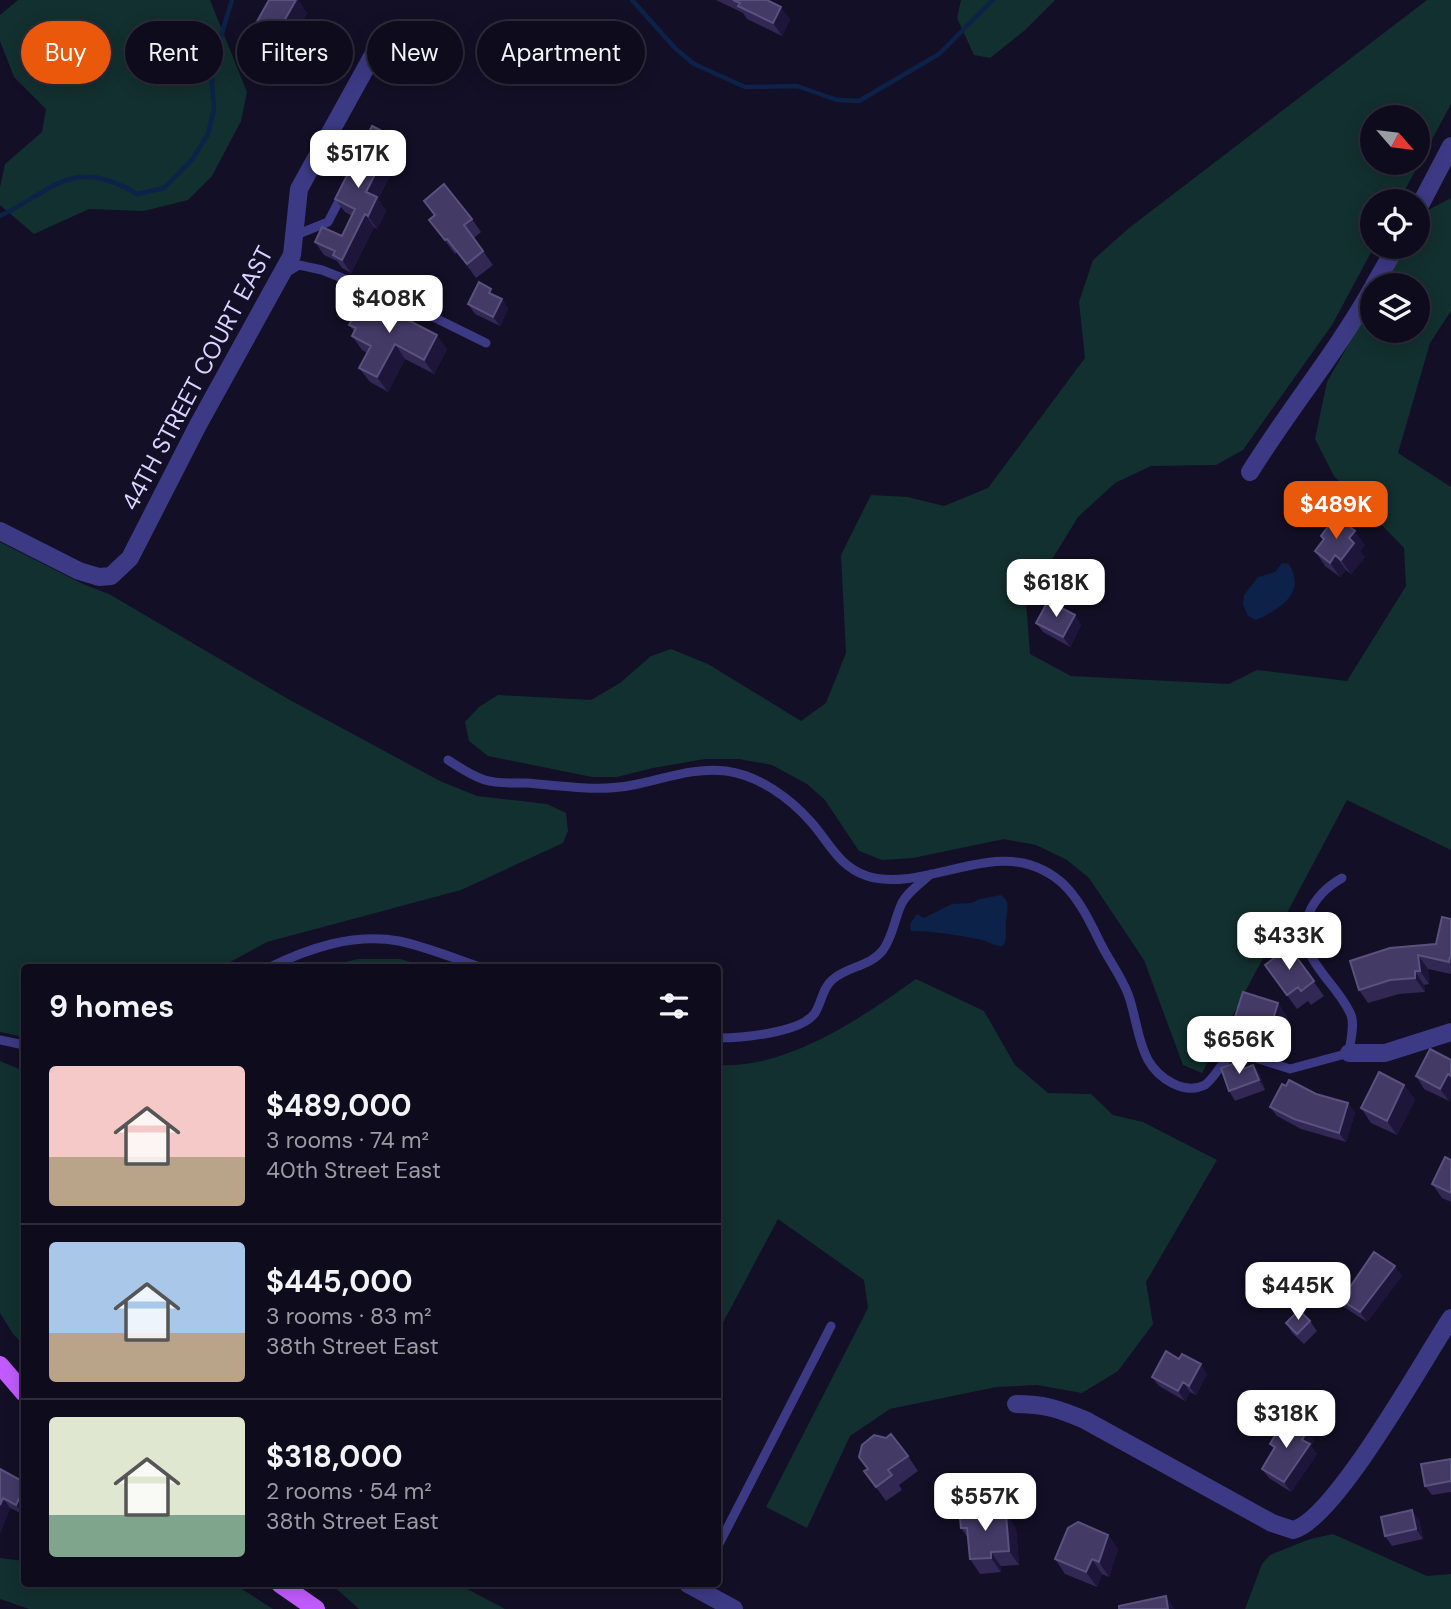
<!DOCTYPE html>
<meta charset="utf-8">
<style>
:root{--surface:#0e0b1c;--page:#171425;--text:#f1f3f6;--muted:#9b9ba3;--line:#2e2b3b;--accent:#ea580c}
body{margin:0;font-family:"DM Sans",sans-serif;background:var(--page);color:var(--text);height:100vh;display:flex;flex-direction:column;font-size:26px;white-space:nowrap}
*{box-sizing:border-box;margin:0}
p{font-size:23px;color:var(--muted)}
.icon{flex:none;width:38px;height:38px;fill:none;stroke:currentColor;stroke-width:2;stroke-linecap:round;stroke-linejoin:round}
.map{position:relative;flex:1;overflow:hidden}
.panel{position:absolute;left:21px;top:964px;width:700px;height:623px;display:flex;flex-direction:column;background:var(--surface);border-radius:7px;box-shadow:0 4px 18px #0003,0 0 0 2px var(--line)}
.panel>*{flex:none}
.banner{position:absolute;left:21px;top:21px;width:700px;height:63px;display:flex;gap:14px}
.needle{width:46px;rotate:118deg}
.fabs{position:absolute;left:1360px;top:105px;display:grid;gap:14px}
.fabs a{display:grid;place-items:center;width:70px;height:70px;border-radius:50%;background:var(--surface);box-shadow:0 4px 18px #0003,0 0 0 2px var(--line);font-size:35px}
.price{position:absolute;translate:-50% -60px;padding:0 16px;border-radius:14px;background:#fff;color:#222;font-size:23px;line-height:46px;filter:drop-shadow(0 2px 4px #0008)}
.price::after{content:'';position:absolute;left:50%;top:42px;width:21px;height:16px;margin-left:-10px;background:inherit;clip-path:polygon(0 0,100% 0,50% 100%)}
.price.selected{background:var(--accent);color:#fff}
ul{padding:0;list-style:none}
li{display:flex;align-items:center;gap:21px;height:175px;padding:0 28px}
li+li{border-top:2px solid var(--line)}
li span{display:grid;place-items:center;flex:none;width:196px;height:140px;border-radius:7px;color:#555}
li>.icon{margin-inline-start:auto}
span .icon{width:84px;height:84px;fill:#fffc;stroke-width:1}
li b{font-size:30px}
h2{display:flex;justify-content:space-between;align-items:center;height:84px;padding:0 28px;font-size:30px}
.pill{padding:0 24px;border-radius:32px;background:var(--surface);box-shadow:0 4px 18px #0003,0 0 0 2px var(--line);font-size:24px;line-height:63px}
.pill.selected{background:var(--accent);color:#fff}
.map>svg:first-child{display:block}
</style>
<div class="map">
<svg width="1451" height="1609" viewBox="0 0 1451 1609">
<rect width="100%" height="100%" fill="#130f26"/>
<path fill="#12302f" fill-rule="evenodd" d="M18,0H210L247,92L241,121L212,176L188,200L144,211L89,209L34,234L0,205V187L5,164L42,132L46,109L14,77L0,41V15Z
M961,0H1055L1024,31L990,58L974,55L957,18Z
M1427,0H1451V104L1399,201H1372V247H1374L1332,325L1243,450L1216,465L1151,466L1115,483L1078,517L1026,602L1030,654L1071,676L1229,684L1257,670L1347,681L1406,586L1404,548L1334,476L1315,439L1327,382L1372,303V331H1418V285H1382L1404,247H1418C1418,211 1421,214 1451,198V311L1430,343L1398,453L1451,487V850L1347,800L1202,1073L1183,1065L1144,960L1089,878L1067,860L1036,845L1004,839L913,858L882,860L859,851L825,800L807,784L772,765L739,759H705L653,768L617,777H592L488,756L469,741L465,722L479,707L498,695L591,700L620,683L651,656L671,649L708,664L801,721L826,703L846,653L841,555L871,495L908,497L944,506L988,488L1085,358L1079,302L1093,260L1129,228ZM1372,117H1418V163H1372Z
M0,542L83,584L109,594L288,699L440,781L477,796L547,804L566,813L568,831L563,843L461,890L267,942L219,968H24V1037L0,1032Z
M358,959H400L432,968H318Z
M916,979L984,1011L1015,1065L1048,1093L1091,1094L1113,1115L1143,1122L1217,1160L1146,1282L1153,1324L1118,1371L1082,1393L1037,1385L996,1387L890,1409L850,1436L807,1528L766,1507L868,1308L864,1280L778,1219L718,1332V1065C788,1069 861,1018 916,979Z
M0,1061L24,1071V1345L13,1334L0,1313Z
M1333,1534L1427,1576L1451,1574V1609H1245L1262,1564L1270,1555L1310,1539Z
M0,1558L24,1561V1584H234L273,1609H29L0,1599Z
M331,1584H458L505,1609H359Z"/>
<path fill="#0c2248" d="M1282,563L1289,564C1307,594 1279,609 1256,620L1248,616L1243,605L1244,595L1258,577L1275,572Z
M1001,895C1012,903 1006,911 1006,923C1005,932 1008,937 1003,946C995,947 990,942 982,940C959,935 934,931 911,931L910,924L917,914L924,918L952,904L971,903L980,899Z"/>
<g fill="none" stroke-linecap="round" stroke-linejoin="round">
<path stroke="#0c2248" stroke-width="4.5" d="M632,0L675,48L694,64L745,87L797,86L837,100L859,101L939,54L993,0
M0,216C55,189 73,156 137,194L164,188L192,160L208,134L214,109L212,83L214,59L232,0"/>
<path stroke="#3d3a85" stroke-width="9" d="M323,145L354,156V170
M296,235L328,222L342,195
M286,273L299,265L322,270L407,304L486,343
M448,760C460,768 472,776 485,780C498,784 514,783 527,783C562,786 599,792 633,785C664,779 694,767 726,771C758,775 790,798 811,822C829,842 838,866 867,876C914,891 973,853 1023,863C1070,874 1083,909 1103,948C1111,963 1122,978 1128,994C1136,1015 1137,1040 1148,1060C1159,1079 1184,1095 1205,1085C1219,1074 1222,1056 1240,1053L1290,1069L1349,1053C1350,1042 1355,1025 1351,1015C1336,979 1292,958 1309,913C1316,897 1328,886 1342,878
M268,968C309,948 353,933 399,941C427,947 456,959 483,968
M718,1038C741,1038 801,1033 815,1013C822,1002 822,989 832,980C847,966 870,967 883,950C893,936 894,921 901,905C906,893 921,883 931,874
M0,1040L24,1045
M718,1546L831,1326"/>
<path stroke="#3d3a85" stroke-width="18" d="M1418,209L1451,146
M1374,285L1396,247
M1250,472C1289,409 1336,353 1372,289
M0,531L79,571L99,577L111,576L130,558L198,425L292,255L299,189L379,44
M1349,1053H1385L1451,1032
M1016,1404C1044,1404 1059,1409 1085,1420L1272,1523L1293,1530C1335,1520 1423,1360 1451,1318
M688,1584L734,1609"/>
<path stroke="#c25bff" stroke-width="18" d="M0,1365L24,1393
M280,1584L316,1609"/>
</g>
<path fill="#312854" d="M269,0H298L307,13L292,41L295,45L285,62L260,48L250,34Z
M716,0H767L790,19L782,36L747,19L743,13Z
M403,150L378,199L386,211L377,229L374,227L351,273L342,268L337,261L324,255L315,242L342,236L352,216L345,212L335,199Z
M424,201L472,219L481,232L474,238L493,265L476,278L457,252L455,254L429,220L434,216Z
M497,297L502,299L508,309L500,326L475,314L468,304Z
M407,302L417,317L414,323L447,349L434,374L405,359L388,392L370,382L359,368L367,353L362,350L352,336L354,331L349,325L387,317Z
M1321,536L1365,545L1360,551L1365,557L1351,574L1346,570L1340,577L1325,566L1315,551L1324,540Z
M1057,593L1060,598L1056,605L1075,615L1081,625L1070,647L1043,632L1036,623L1045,605L1040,599Z
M1451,919V974L1428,969L1429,984L1424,985L1425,992L1399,994L1368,1003L1359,990L1436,944Z
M1289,947L1324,996L1311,1005L1308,1001L1297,1009L1265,965Z
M1278,1003L1288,1018L1280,1044L1275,1042L1273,1047L1243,1038L1233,1023Z
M1451,1060V1097L1449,1101L1424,1089L1416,1076Z
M1253,1065L1260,1075L1265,1090L1235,1101L1229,1091Z
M1404,1085L1415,1100L1397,1135L1371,1123L1361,1108Z
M1286,1086L1348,1103L1355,1113L1346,1142L1301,1129L1277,1116L1270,1107Z
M1451,1160V1202L1442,1198L1432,1184Z
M1402,1276L1367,1322L1336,1302L1330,1293L1350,1287Z
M1310,1321L1317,1331L1304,1344L1292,1333L1286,1323Z
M1207,1374L1196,1395L1190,1392L1185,1401L1159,1386L1152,1377Z
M1307,1431L1314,1441L1311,1446L1317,1454L1291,1492L1269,1478L1262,1469L1274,1449L1270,1444Z
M908,1456L918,1471L899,1485L902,1490L886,1501L864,1471L868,1469L859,1457Z
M1451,1459V1492L1432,1495L1425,1486Z
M0,1469L24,1482V1511L23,1514L10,1508L0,1533Z
M1006,1514L1016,1529L1019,1565L1001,1566V1572L980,1574L970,1559L968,1538L961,1528L991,1515Z
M1419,1520L1423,1539L1392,1546L1385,1536Z
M1108,1535L1118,1549L1109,1577L1102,1574L1097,1587L1065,1574L1055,1559Z"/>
<path fill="#1d163a" d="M296,0H298L307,13L292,41L295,45L285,62L275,48L280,28Z
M781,7L790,19L782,36L773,23Z
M394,137L403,150L378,199L386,211L377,229L368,216L366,192Z
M365,214L374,227L351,273L342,260Z
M502,299L508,309L500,326L493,317Z
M407,302L417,317L410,330L400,316Z
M437,335L447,349L434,374L424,360Z
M395,344L405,359L388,392L377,377Z
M1355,531L1365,545L1360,551L1365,557L1351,574L1341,560L1349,538Z
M1335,555L1346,570L1340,577L1330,563Z
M1057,593L1060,598L1054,610L1051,605Z
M1075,615L1081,625L1070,647L1063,637Z
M1418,955L1428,969L1429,984L1420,971Z
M1415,971L1424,985L1425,992L1415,978Z
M1278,1003L1288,1018L1280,1044L1270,1029Z
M1265,1028L1275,1042L1273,1047L1263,1033Z
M1253,1065L1260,1075L1265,1090L1259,1080Z
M1448,1074L1451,1079V1097L1449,1101L1440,1089Z
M1404,1085L1415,1100L1397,1135L1387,1121Z
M1348,1103L1355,1113L1346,1142L1339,1133Z
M1395,1266L1402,1276L1367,1322L1360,1312Z
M1201,1364L1207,1374L1196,1395L1189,1386Z
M1183,1382L1190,1392L1185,1401L1178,1391Z
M1307,1431L1314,1441L1311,1446L1317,1454L1291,1492L1284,1482L1302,1440Z
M24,1488V1511L23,1514L16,1505Z
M3,1498L10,1508L0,1533V1505Z
M1412,1510L1419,1520L1423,1539L1416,1529Z
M1006,1514L1016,1529L1019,1565L1009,1551Z
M1108,1535L1118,1549L1109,1577L1099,1562Z
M991,1552L1001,1566V1572L991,1558Z
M1092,1559L1102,1574L1097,1587L1086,1572Z
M1166,1596L1175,1609H1168Z"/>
<path fill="#433a66" stroke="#5a527e" stroke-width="2" d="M269,0H296L280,28L285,31L275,48L250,34Z
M733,0H767L781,7L773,23L738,6L740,3Z
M372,126L394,137L366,192L377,197L368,216L365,214L342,260L333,255L335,251L315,242L322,227L342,236L355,209L335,199Z
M444,184L472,219L464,225L483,251L467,264L447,239L445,240L429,220L435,215L424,201Z
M479,282L491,289L489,293L502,299L493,317L468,304Z
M397,297L407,302L400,316L437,335L424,360L395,344L377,377L359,368L371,346L352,336L356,328L349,325L361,303L387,317Z
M1336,516L1355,531L1349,538L1354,543L1341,560L1335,555L1330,563L1315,551L1324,539L1321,536Z
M1046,588L1057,593L1052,603L1048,601L1047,603L1040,599Z
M1048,601L1075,615L1063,637L1036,623Z
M1442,917L1451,919V957H1450L1449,962L1418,955L1420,971H1415V978L1390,980L1359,990L1350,961L1390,948L1436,944Z
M1289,947L1314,981L1301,991L1298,987L1287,995L1265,965Z
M1243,992L1278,1003L1270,1029L1265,1028L1263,1033L1233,1023Z
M1430,1049L1451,1060V1076L1448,1074L1440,1089L1416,1076Z
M1240,1061L1243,1069L1253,1065L1259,1080L1229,1091L1221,1068Z
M1379,1072L1404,1085L1387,1121L1361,1108Z
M1289,1080L1316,1094L1348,1103L1339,1133L1294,1119L1270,1107L1282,1084L1286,1086Z
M1445,1157L1451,1160V1193L1432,1184Z
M1374,1252L1395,1266L1360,1312L1330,1293L1339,1279L1350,1287Z
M1299,1310L1310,1321L1297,1334L1286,1323Z
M1166,1351L1179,1359L1182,1354L1201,1364L1189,1386L1183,1382L1178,1391L1152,1377Z
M1285,1418L1307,1431L1302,1440L1310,1444L1284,1482L1262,1469L1275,1447L1270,1444Z
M891,1434L908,1456L888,1470L892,1475L876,1487L864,1471L868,1469L859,1457L862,1445L874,1435L886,1438Z
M1451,1459V1481L1425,1486L1421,1464Z
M0,1469L24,1482V1488L16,1505L3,1498L0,1505Z
M986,1508L987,1516L1006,1514L1009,1551L991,1552V1558L970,1559L967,1528H961L959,1510Z
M1412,1510L1416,1529L1385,1536L1381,1517Z
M1078,1522L1108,1535L1099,1562L1092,1559L1086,1572L1055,1559L1068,1528Z
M1166,1596L1168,1609H1119V1606Z"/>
<g text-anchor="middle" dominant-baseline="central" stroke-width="5" stroke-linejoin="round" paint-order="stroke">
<g font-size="24" fill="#d9d4ff" stroke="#130f26">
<text transform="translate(197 378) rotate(-62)">44TH STREET COURT EAST</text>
</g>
</g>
</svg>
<div class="fabs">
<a><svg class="needle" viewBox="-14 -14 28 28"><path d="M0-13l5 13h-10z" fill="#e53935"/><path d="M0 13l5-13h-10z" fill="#9b9ba3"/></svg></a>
<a><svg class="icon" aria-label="locate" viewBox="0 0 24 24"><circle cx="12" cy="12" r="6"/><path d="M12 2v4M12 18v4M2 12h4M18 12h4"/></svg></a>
<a><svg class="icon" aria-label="layers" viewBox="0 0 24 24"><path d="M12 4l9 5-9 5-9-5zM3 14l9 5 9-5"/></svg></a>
</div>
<b class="price" style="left:358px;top:190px">$517K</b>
<b class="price" style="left:389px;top:335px">$408K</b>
<b class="price selected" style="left:1336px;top:541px">$489K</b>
<b class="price" style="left:1056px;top:619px">$618K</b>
<b class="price" style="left:1289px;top:972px">$433K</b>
<b class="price" style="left:1239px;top:1076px">$656K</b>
<b class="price" style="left:1298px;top:1322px">$445K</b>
<b class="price" style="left:1286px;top:1450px">$318K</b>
<b class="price" style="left:985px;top:1533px">$557K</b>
<div class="banner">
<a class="pill selected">Buy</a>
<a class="pill">Rent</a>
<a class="pill">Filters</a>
<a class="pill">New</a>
<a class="pill">Apartment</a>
</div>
<section class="panel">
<h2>9 homes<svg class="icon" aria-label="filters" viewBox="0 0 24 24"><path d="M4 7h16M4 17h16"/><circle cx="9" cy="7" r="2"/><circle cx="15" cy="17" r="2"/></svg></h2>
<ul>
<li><span style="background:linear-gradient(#f6c9c9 65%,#b9a48a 0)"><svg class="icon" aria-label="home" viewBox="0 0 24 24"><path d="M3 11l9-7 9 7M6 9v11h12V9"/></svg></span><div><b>$489,000</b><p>3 rooms · 74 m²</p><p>40th Street East</p></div></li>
<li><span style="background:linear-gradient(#a9c7e8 65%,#b9a48a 0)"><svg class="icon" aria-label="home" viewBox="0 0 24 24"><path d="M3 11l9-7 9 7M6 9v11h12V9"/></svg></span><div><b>$445,000</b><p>3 rooms · 83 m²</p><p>38th Street East</p></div></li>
<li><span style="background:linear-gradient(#dfe7d0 70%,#7fa58c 0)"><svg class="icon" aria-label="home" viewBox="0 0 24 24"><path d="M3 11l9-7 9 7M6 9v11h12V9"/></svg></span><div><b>$318,000</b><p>2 rooms · 54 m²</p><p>38th Street East</p></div></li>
</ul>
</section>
</div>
